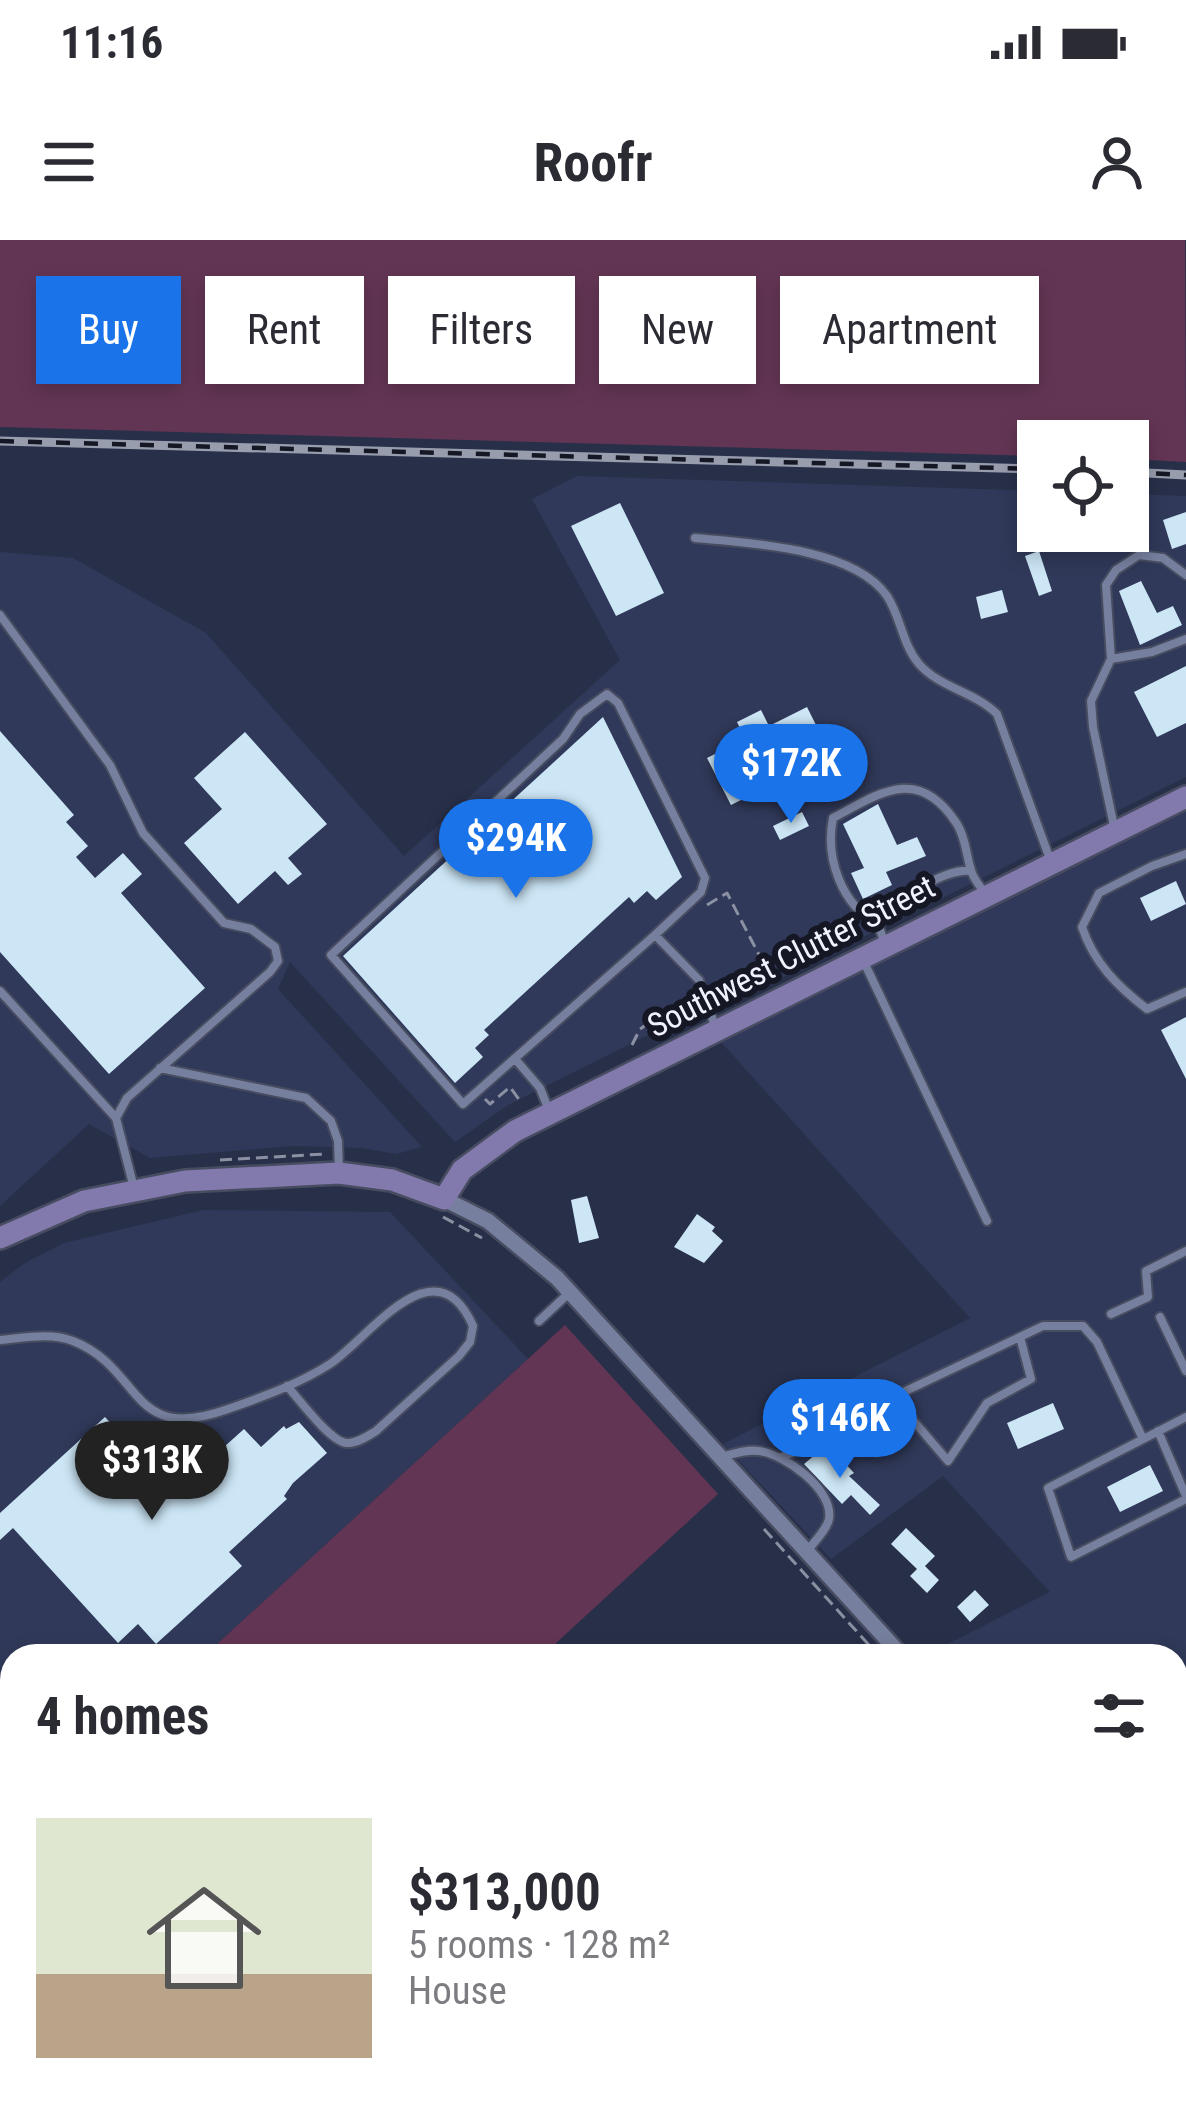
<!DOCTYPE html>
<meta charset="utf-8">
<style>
:root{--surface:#fff;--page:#f2f2f3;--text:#2b2b33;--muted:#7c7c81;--line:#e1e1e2;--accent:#1a73e8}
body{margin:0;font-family:"Roboto Condensed",sans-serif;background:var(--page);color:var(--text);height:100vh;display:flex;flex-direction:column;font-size:45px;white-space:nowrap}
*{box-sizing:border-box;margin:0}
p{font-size:39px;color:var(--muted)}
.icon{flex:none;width:66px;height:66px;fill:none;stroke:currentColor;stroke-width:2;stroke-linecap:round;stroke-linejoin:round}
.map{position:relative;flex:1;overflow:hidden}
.panel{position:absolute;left:0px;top:1404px;width:1188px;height:468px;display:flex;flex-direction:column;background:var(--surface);border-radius:36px 36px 0 0;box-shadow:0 6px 18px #0003}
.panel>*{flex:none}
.guide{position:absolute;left:36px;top:36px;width:1116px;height:108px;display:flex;gap:24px}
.fabs{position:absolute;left:1017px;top:180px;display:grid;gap:24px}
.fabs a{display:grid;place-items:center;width:132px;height:132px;border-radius:0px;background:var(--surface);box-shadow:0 6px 18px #0003;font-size:60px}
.price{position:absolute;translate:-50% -102px;padding:0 27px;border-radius:42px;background:var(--accent);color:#fff;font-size:39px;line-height:78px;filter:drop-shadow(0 3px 6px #0008)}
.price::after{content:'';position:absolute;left:50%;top:72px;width:36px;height:27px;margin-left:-18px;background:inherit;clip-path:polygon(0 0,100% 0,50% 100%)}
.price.active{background:#222;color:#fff}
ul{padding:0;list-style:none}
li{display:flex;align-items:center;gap:36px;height:300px;padding:0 36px}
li+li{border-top:3px solid var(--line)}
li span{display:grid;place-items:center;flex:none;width:336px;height:240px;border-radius:0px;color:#555}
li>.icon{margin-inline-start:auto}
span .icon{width:144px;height:144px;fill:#fffc;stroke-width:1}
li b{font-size:51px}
h2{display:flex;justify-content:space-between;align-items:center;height:144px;padding:0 36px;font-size:51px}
.chip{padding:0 42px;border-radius:0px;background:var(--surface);box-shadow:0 6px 18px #0003;font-size:42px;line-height:108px}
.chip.active{background:var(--accent);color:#fff}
.status{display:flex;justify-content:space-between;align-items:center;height:84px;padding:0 60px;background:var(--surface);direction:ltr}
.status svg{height:33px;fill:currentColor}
header{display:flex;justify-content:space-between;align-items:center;height:156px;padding:0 36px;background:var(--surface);font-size:54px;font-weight:700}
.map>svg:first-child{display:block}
</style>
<div class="status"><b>11:16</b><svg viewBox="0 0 49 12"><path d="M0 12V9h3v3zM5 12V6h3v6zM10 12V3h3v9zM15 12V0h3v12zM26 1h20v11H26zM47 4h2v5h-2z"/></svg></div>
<header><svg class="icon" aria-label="menu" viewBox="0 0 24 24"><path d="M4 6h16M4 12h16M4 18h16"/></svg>Roofr<svg class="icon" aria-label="person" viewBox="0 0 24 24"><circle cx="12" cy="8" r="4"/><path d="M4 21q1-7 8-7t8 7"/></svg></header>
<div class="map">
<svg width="1186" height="1872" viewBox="0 0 1186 1872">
<rect width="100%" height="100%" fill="#283049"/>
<path fill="#303959" d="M577,236L1038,251V291H1128V254L1186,256V537L779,739L774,732L508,865L455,902L290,722L278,749L422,907L396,914L362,908L293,906L150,918L89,884L0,966V312L73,318L206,393L404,616L620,420L532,259Z
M1186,571V1685L1176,1674V1416H941L936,1410L1050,1352L943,1236L831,1319L723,1204L970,1078L721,802Z
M203,970L390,972L528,1119L204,1416H12V1592L0,1603V1042L25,1023L64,1003Z"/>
<path fill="#633554" d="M0,0H1185L1186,222L1128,219V201H1038V216L0,187Z
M565,1085L718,1254L542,1416H204Z
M12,1592V1860H74L84,1872H0V1603Z
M375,1860H718L711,1867L715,1872H361Z
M748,1860H837L848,1872H734Z
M1070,1860H1146L1158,1872H1056Z"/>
<path fill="#cce6f6" d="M620,263L664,353L616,376L571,286Z
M1186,272V304L1172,309L1163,280Z
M1039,311L1052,351L1039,356L1025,316Z
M1141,341L1157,373L1173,366L1182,385L1140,405L1119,351Z
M1002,350L1008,372L981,379L976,357Z
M1186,426V483L1157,497L1134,452Z
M807,467L831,515L731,565L707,518L745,499L737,482L761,470L769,486Z
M603,477L682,637L656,660L647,651L634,663L629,657L484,790L489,795L475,808L483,817L455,843L343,716Z
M0,491L74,575L66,582L88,606L76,617L95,638L123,613L142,634L121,653L205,748L109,834L0,712Z
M245,492L327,584L288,618L302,634L288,645L275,631L238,664L184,603L222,569L194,538Z
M878,564L897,605L917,597L926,616L886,632L892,645L863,659L851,633L864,628L843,584Z
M802,572L809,586L780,600L773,586Z
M1176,641L1186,664L1151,681L1140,658Z
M1186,777V839L1161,790Z
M587,956L599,998L579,1003L571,960Z
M697,974L715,987L712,991L723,1001L704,1023L674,1007Z
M812,1162L824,1185L781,1206L770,1183Z
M1053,1163L1064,1189L1018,1209L1007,1183Z
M105,1177L174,1252L244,1189L261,1207L284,1186L286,1189L299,1182L327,1213L293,1243L284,1256L287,1259L229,1312L242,1326L156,1404L138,1384L118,1403L13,1288L0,1300V1273Z
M822,1209L835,1222L840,1218L854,1233L849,1236L880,1265L870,1275L851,1255L842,1264L804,1224Z
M1150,1225L1163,1251L1120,1272L1107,1247Z
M906,1288L935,1316L925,1326L939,1340L927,1353L910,1336L917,1329L891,1304Z
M975,1350L989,1365L970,1382L957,1367Z"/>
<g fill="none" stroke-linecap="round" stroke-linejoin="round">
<g stroke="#474c60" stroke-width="12">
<path id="lane" d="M695,298C750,303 854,308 887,356C901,377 902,404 919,424C940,448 975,452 997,474L1051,622
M0,375L110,525L143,593L224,683L251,689L275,707L278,721L270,732L127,858L116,878
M1111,419L1152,412L1186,399
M1115,591L1093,487L1091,461L1111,419L1106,345L1116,330L1139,315L1163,318L1186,335
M1186,614L1152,626L1099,653L1082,687C1094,723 1117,746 1147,769L1186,752
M878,684C891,662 946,627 971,631
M655,695L463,864L331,715L563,499L580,474L607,454L618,463L705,638L701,652L655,695L699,740L716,789
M885,704L878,684C841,665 825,617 833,578C881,552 919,525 957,584C966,598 966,615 971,630C973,639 981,647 986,655
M864,722L987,981
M0,751L116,878L134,948
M516,820L540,848L548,868
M160,828L306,858L331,881L338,901L339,932
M1111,1074L1148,1057L1146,1031L1186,1011
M1160,1077L1186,1131
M539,1081L569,1053
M1020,1097L1031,1139L987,1163L948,1221L893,1157L1043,1086H1083L1097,1102L1143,1199
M0,1100C23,1098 51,1092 73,1101C144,1129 128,1205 228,1169C262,1157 299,1144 330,1124C371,1096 435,1001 473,1086L470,1102L459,1116L376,1191C368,1196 356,1204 347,1203C330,1202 299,1159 287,1146
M1186,1177L1048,1248L1071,1317L1186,1259
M1158,1191L1186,1256
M721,1217C733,1214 747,1209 759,1211C784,1214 834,1249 829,1279C827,1289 815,1301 808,1310
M782,1217L847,1190H856L877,1212
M1176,1702L1186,1696
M1176,1750L1186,1742"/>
</g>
<g stroke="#474c60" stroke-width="20">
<path id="street" d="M444,959L488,981L557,1038L902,1416
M1176,1717L1186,1728"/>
</g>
<g stroke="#474c60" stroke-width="26">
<path id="secondary" d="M0,998L84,961L185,941L339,933L392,940L444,959L462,930L515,891L1186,557"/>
</g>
<path stroke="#8b90a2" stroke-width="3" stroke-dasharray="12 6" stroke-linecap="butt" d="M707,665L727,653L770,736
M632,805L640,789L661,775L668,787
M485,859L490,864L510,847L520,861
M220,920L325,914
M443,977L482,998
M764,1289L879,1416"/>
<use href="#lane" stroke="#767f9d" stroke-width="8"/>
<use href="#street" stroke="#767f9d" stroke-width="15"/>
<use href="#secondary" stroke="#8279ac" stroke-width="21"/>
<g stroke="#989dae" stroke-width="9">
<path id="rail" d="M0,201L1038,229
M1128,232L1186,235"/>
</g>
<use href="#rail" stroke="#151824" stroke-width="4.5" stroke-dasharray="14" stroke-linecap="butt"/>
</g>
<g text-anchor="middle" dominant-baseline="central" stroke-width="12" stroke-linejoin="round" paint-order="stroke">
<g font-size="33" fill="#f0f3fd" stroke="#151824">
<text transform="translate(791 716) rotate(-27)">Southwest Clutter Street</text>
</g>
</g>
</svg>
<div class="fabs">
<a><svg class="icon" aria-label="locate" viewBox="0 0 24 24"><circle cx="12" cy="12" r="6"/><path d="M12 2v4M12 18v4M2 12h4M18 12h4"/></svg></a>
</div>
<b class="price" style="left:791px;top:586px">$172K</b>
<b class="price" style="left:516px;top:661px">$294K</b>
<b class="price" style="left:840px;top:1241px">$146K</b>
<b class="price active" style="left:152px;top:1283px">$313K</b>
<div class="guide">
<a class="chip active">Buy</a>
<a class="chip">Rent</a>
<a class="chip">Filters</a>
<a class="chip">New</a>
<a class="chip">Apartment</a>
</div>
<section class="panel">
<h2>4 homes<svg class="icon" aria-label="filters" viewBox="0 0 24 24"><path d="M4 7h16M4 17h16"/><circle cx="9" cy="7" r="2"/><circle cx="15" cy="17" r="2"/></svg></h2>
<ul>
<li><span style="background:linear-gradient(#dfe7d0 65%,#b9a48a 0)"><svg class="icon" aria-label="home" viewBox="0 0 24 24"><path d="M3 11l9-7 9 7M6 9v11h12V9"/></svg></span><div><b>$313,000</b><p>5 rooms · 128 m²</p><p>House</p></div></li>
</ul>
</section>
</div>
